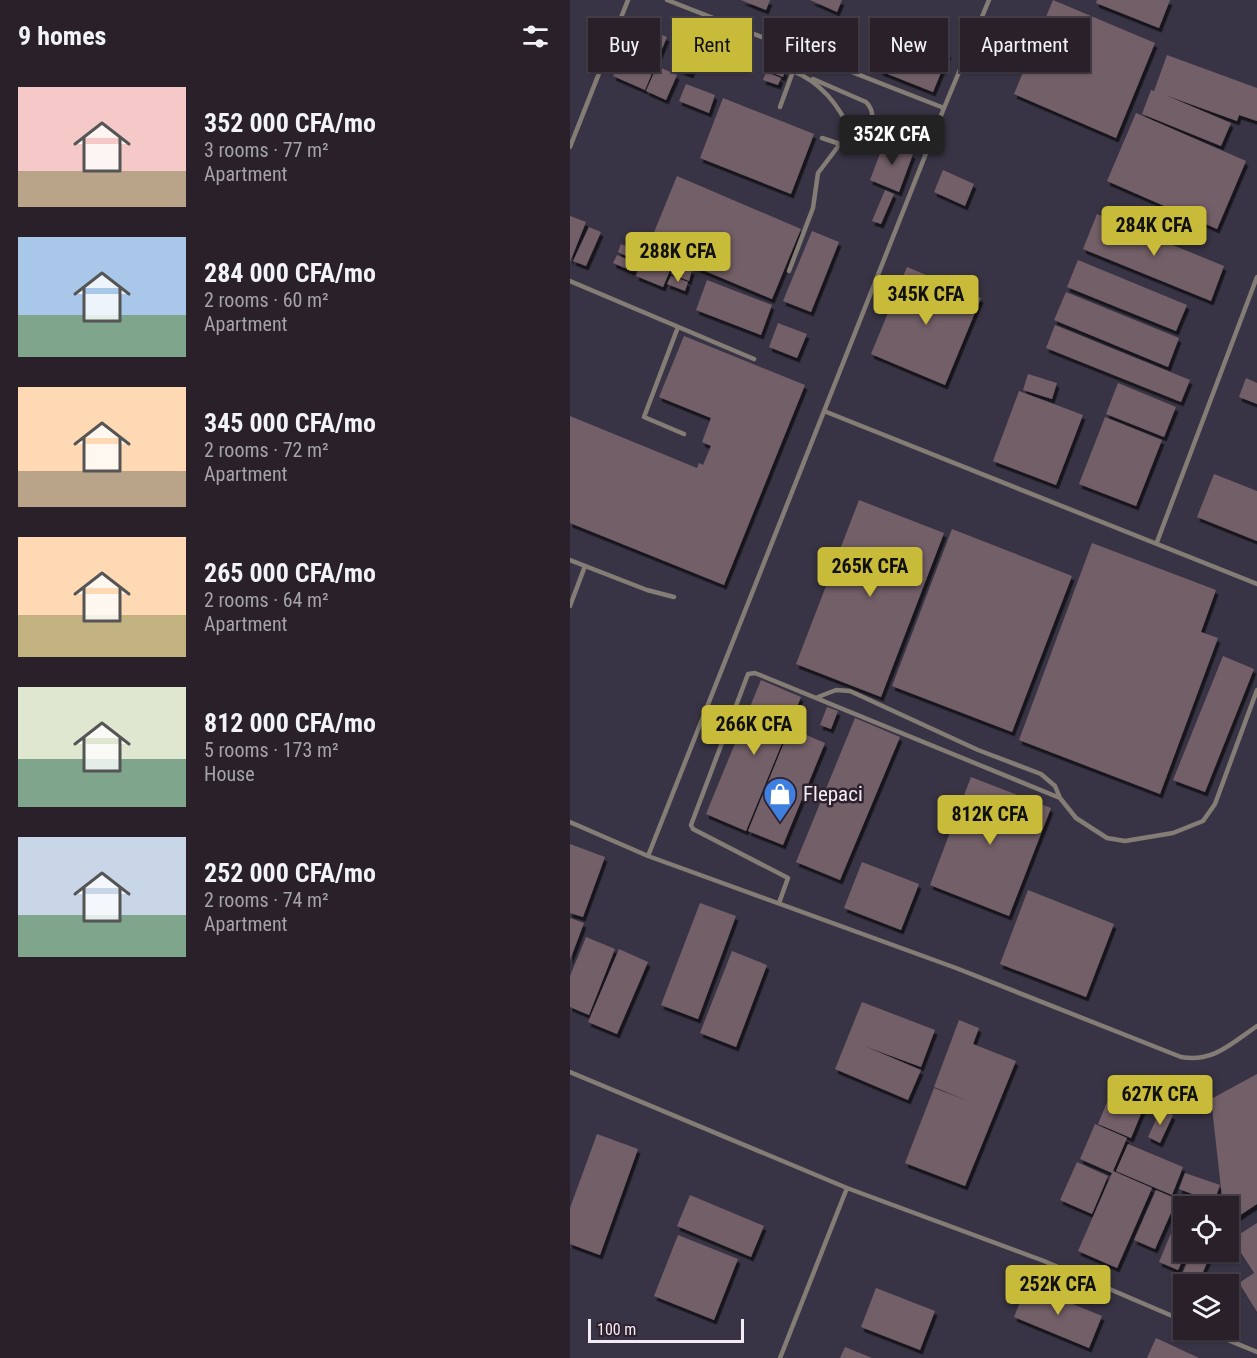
<!DOCTYPE html>
<meta charset="utf-8">
<style>
:root{--surface:#29202a;--page:#312832;--text:#f1f3f6;--muted:#a5a3a8;--line:#453e47;--accent:#c9bb3a}
body{margin:0;font-family:"Roboto Condensed",sans-serif;background:var(--page);color:var(--text);height:100vh;display:flex;flex-direction:column;font-size:22px;white-space:nowrap}
*{box-sizing:border-box;margin:0}
p{font-size:20px;color:var(--muted)}
.icon{flex:none;width:33px;height:33px;fill:none;stroke:currentColor;stroke-width:2;stroke-linecap:round;stroke-linejoin:round}
.map{position:relative;flex:1;overflow:hidden}
.details{display:flex;flex-direction:column;background:var(--surface);width:570px}
.details>*{flex:none}
.hud{position:absolute;left:18px;top:18px;width:570px;height:54px;display:flex;gap:12px}
.tools{position:absolute;left:603px;top:1196px;display:grid;gap:12px}
.tools a{display:grid;place-items:center;width:66px;height:66px;border-radius:0px;background:var(--surface);box-shadow:0 2px 4px #0004,0 0 0 2px var(--line);font-size:30px}
.scale{position:absolute;left:18px;bottom:15px;width:156px;box-sizing:border-box;padding-left:6px;border:3px solid #f4ecf5;border-top:0;font-size:16px;line-height:21px;white-space:nowrap;color:#f4ecf5;-webkit-text-stroke:4px #2d212e;paint-order:stroke}
.price{position:absolute;translate:-50% -51px;padding:0 14px;border-radius:6px;background:var(--accent);color:#111;font-size:20px;line-height:39px;filter:drop-shadow(0 2px 3px #0008)}
.price::after{content:'';position:absolute;left:50%;top:36px;width:18px;height:14px;margin-left:-9px;background:inherit;clip-path:polygon(0 0,100% 0,50% 100%)}
.price.on{background:#222;color:#fff}
ul{padding:0;list-style:none}
li{display:flex;align-items:center;gap:18px;height:150px;padding:0 18px}
li span{display:grid;place-items:center;flex:none;width:168px;height:120px;border-radius:0px;color:#555}
li>.icon{margin-inline-start:auto}
span .icon{width:72px;height:72px;fill:#fffc;stroke-width:1}
li b{font-size:26px}
h2{display:flex;justify-content:space-between;align-items:center;height:72px;padding:0 18px;font-size:26px}
.chip{padding:0 21px;border-radius:0px;background:var(--surface);box-shadow:0 2px 4px #0004,0 0 0 2px var(--line);font-size:21px;line-height:54px}
.chip.on{background:var(--accent);color:#111}
main{display:flex;flex:1;min-height:0}
.map>svg:first-child{display:block}
</style>
<main>
<section class="details">
<h2>9 homes<svg class="icon" aria-label="filters" viewBox="0 0 24 24"><path d="M4 7h16M4 17h16"/><circle cx="9" cy="7" r="2"/><circle cx="15" cy="17" r="2"/></svg></h2>
<ul>
<li><span style="background:linear-gradient(#f6c9c9 70%,#b9a48a 0)"><svg class="icon" aria-label="home" viewBox="0 0 24 24"><path d="M3 11l9-7 9 7M6 9v11h12V9"/></svg></span><div><b>352 000 CFA/mo</b><p>3 rooms · 77 m²</p><p>Apartment</p></div></li>
<li><span style="background:linear-gradient(#a9c7e8 65%,#7fa58c 0)"><svg class="icon" aria-label="home" viewBox="0 0 24 24"><path d="M3 11l9-7 9 7M6 9v11h12V9"/></svg></span><div><b>284 000 CFA/mo</b><p>2 rooms · 60 m²</p><p>Apartment</p></div></li>
<li><span style="background:linear-gradient(#ffd9b3 70%,#b9a48a 0)"><svg class="icon" aria-label="home" viewBox="0 0 24 24"><path d="M3 11l9-7 9 7M6 9v11h12V9"/></svg></span><div><b>345 000 CFA/mo</b><p>2 rooms · 72 m²</p><p>Apartment</p></div></li>
<li><span style="background:linear-gradient(#ffd9b3 65%,#c2b280 0)"><svg class="icon" aria-label="home" viewBox="0 0 24 24"><path d="M3 11l9-7 9 7M6 9v11h12V9"/></svg></span><div><b>265 000 CFA/mo</b><p>2 rooms · 64 m²</p><p>Apartment</p></div></li>
<li><span style="background:linear-gradient(#dfe7d0 60%,#7fa58c 0)"><svg class="icon" aria-label="home" viewBox="0 0 24 24"><path d="M3 11l9-7 9 7M6 9v11h12V9"/></svg></span><div><b>812 000 CFA/mo</b><p>5 rooms · 173 m²</p><p>House</p></div></li>
<li><span style="background:linear-gradient(#c9d6e8 65%,#7fa58c 0)"><svg class="icon" aria-label="home" viewBox="0 0 24 24"><path d="M3 11l9-7 9 7M6 9v11h12V9"/></svg></span><div><b>252 000 CFA/mo</b><p>2 rooms · 74 m²</p><p>Apartment</p></div></li>
</ul>
</section>
<div class="map">
<svg width="687" height="1358" viewBox="0 0 687 1358">
<defs>
<filter id="shadow"><feDropShadow dx="2.5" dy="4.5" stdDeviation="0" flood-color="#0009"/></filter>
</defs>
<rect width="100%" height="100%" fill="#372b38"/>
<path fill="#393445" fill-rule="evenodd" d="M0,0H687V1358H0ZM614,1206H658V1251H614ZM614,1284H658V1329H614Z"/>
<path fill="#735f67" filter="url(#shadow)" d="M171,0H200L196,10Z
M240,0H272L267,12Z
M483,0L585,43L546,138L444,94Z
M527,0H600L589,28L526,3Z
M64,24L97,37L75,90L43,76Z
M325,31L379,53L363,92L310,71Z
M141,48L159,55L155,65L137,59Z
M105,54L125,62L121,74L100,66Z
M597,55L687,88V121L669,115L667,121L595,95L661,123L651,146L572,114L581,90L584,91Z
M199,65L215,71L213,77L197,71Z
M87,66L107,75L96,100L76,91Z
M196,72L211,78L208,85L193,80Z
M116,84L145,95L139,113L109,101Z
M153,98L244,134L221,194L130,158Z
M566,113L676,161L647,229L537,181Z
M330,141L339,144L336,151L343,154L329,192L300,180L314,143L327,148Z
M373,170L404,184L395,206L364,192Z
M107,176L231,229L202,299L78,247Z
M315,190L324,194L311,224L302,221Z
M527,214L654,266L641,301L513,249Z
M0,216L16,222L0,262Z
M19,227L31,232L16,266L3,261Z
M242,231L269,242L241,312L213,301Z
M51,244L70,252L67,261L48,252Z
M76,250L104,261L93,287L66,276Z
M47,255L66,263L62,271L43,263Z
M508,260L617,305L606,331L497,287Z
M105,263L122,270L119,281L101,274Z
M337,267L411,298L375,385L301,354Z
M101,276L118,282L115,291L97,284Z
M137,280L202,305L191,335L126,310Z
M496,292L609,338L598,367L484,320Z
M208,323L237,334L227,358L199,347Z
M485,325L620,380L611,402L476,348Z
M114,336L235,385L154,585L0,523V416L127,468L129,463L133,465L141,446L132,442L141,418L89,397Z
M458,374L487,383L482,399L453,390Z
M676,378L687,383V404L669,397Z
M548,383L606,407L594,437L536,414Z
M449,391L513,415L486,485L423,461Z
M535,417L592,440L566,506L509,484Z
M644,474L687,491V541L627,517Z
M289,500L374,533L311,697L226,664Z
M382,529L502,576L442,732L322,686Z
M522,543L646,590L631,632L648,638L590,794L449,740Z
M653,656L684,669L635,792L603,780Z
M191,680L231,697L176,831L136,814Z
M257,707L268,711L261,729L250,725Z
M285,718L330,737L270,880L226,862Z
M220,728L255,743L213,845L178,831Z
M401,777L481,808L439,916L360,885Z
M0,844L35,857L13,917L0,913Z
M292,862L349,884L331,930L274,908Z
M458,890L544,924L516,997L430,964Z
M130,903L166,916L128,1019L91,1005Z
M0,918L14,923L0,960Z
M16,937L45,949L19,1015L0,1007V976Z
M49,949L78,962L47,1034L18,1022Z
M162,951L197,965L166,1047L130,1033Z
M292,1002L365,1030L351,1067L294,1046L351,1070L338,1100L265,1069Z
M389,1020L409,1028L403,1044L446,1061L395,1186L335,1163L364,1088L398,1101L364,1087Z
M687,1074V1204L658,1223V1206H653L641,1099Z
M547,1078L580,1092L561,1138L528,1124Z
M591,1109L603,1115L590,1143L578,1137Z
M525,1124L557,1138L543,1171L582,1188L547,1268L508,1251L542,1173L510,1159Z
M27,1134L68,1149L30,1255L0,1244V1208Z
M558,1144L613,1167L602,1195L546,1171Z
M507,1162L538,1176L522,1214L490,1200Z
M615,1173L650,1185L644,1202L609,1189Z
M586,1190L607,1199L585,1249L564,1240Z
M120,1195L194,1226L181,1257L107,1226Z
M611,1209L614,1251H617L608,1270L589,1262Z
M687,1223V1312L669,1283L684,1273L662,1239Z
M108,1235L168,1259L144,1320L84,1296Z
M622,1251H642L630,1279L613,1272Z
M457,1285L532,1316L519,1348L444,1317Z
M306,1288L365,1311L350,1350L291,1327Z
M586,1338L629,1358H577Z
M275,1347L302,1358H270Z"/>
<g fill="none" stroke-linecap="round" stroke-linejoin="round">
<path stroke="#837d76" stroke-width="4.5" d="M97,0L374,108
M223,71C252,83 270,106 282,135
M210,107L230,52
M252,138L270,144
M0,147L58,0
M219,271L243,208L248,173L270,144L300,127C304,117 303,109 296,102L243,79
M0,281L184,359
M108,327L74,417L114,434
M254,411L687,584
M587,542L687,277
M0,560L77,590L104,597
M0,606L15,566
M248,697L266,690L280,691L408,750L471,774L485,786L490,798L506,818L537,838L555,841L603,833L633,821L645,804L687,690
M0,822L78,856L386,968L611,1057C643,1063 662,1043 687,1026
M78,856L374,108L419,0
M209,903L218,878L123,829L121,825L178,674L185,673L490,798
M0,1072L277,1188L474,1261L614,1321
M631,1329L687,1352
M210,1358L277,1188"/>
</g>
<defs>
<g id="shop-pin" transform="scale(1.725)"><path d="M0 17L-7.5 6A9.5 9.5 0 1 1 7.5 6Z" fill="#3f7fe0" stroke="#2d212e"/><path d="M-5-2.5h2.3a2.7 3.5 0 0 1 5.4 0H5L5.5 6h-11ZM-1.5-2.5h3a1.5 2.3 0 0 0-3 0Z" fill="#fff"/></g>
</defs>
<g fill-rule="evenodd">
<use href="#shop-pin" x="210" y="794"/>
</g>
<g text-anchor="middle" dominant-baseline="central" stroke-width="5" stroke-linejoin="round" paint-order="stroke">
<g font-size="21" fill="#f4ecf5" stroke="#2d212e" text-anchor="start">
<text x="233" y="794">Flepaci</text>
</g>
</g>
</svg>
<div class="tools">
<a><svg class="icon" aria-label="locate" viewBox="0 0 24 24"><circle cx="12" cy="12" r="6"/><path d="M12 2v4M12 18v4M2 12h4M18 12h4"/></svg></a>
<a><svg class="icon" aria-label="layers" viewBox="0 0 24 24"><path d="M12 4l9 5-9 5-9-5zM3 14l9 5 9-5"/></svg></a>
</div>
<div class="scale">100 m</div>
<b class="price on" style="left:322px;top:166px">352K CFA</b>
<b class="price" style="left:584px;top:257px">284K CFA</b>
<b class="price" style="left:108px;top:283px">288K CFA</b>
<b class="price" style="left:356px;top:326px">345K CFA</b>
<b class="price" style="left:300px;top:598px">265K CFA</b>
<b class="price" style="left:184px;top:756px">266K CFA</b>
<b class="price" style="left:420px;top:846px">812K CFA</b>
<b class="price" style="left:590px;top:1126px">627K CFA</b>
<b class="price" style="left:488px;top:1316px">252K CFA</b>
<div class="hud">
<a class="chip">Buy</a>
<a class="chip on">Rent</a>
<a class="chip">Filters</a>
<a class="chip">New</a>
<a class="chip">Apartment</a>
</div>
</div>
</main>
